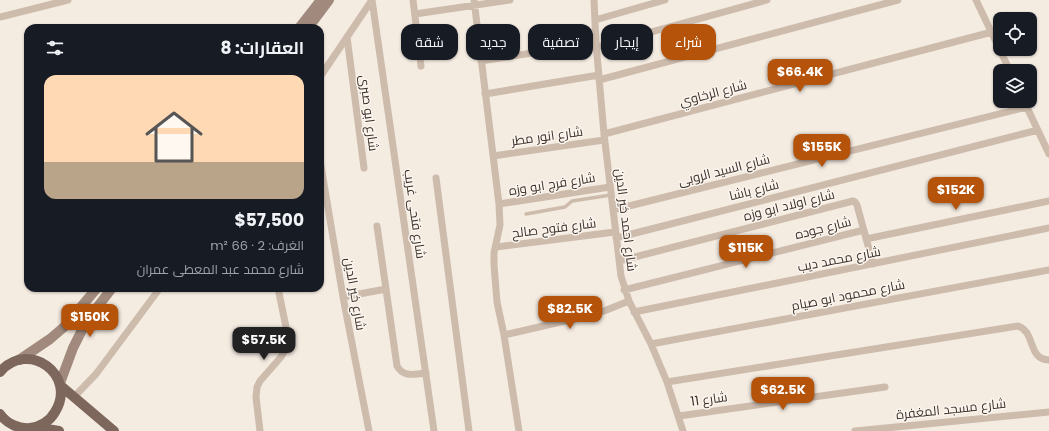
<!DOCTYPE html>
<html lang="ar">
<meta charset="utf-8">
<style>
:root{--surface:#171b24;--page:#20242c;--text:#f1f3f6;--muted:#9ea1a6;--accent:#b45309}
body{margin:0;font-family:Poppins,Cairo,sans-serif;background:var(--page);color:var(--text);direction:rtl;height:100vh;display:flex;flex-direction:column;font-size:15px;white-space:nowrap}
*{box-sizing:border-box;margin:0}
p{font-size:13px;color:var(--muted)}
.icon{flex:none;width:22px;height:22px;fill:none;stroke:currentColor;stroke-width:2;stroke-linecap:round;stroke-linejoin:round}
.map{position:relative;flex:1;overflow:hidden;direction:ltr}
.panel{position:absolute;left:24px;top:24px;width:300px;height:268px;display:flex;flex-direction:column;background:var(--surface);border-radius:12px;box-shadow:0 1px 3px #0004;direction:rtl}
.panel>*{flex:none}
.guide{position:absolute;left:336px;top:24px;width:380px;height:36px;direction:rtl;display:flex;gap:8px}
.fabs{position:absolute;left:993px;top:12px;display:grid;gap:8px}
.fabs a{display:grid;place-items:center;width:44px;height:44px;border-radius:8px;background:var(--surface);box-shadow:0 1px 3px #0004;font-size:20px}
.price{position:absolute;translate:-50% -34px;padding:0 9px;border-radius:8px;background:var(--accent);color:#fff;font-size:13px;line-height:26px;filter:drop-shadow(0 1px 2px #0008)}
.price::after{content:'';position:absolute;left:50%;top:24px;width:12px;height:9px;margin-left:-6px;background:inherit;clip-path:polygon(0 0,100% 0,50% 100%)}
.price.on{background:#222;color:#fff}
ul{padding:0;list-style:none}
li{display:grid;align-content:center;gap:8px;height:212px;padding:0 20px}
li span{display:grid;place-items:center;height:124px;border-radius:12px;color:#555}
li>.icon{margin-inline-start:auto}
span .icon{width:72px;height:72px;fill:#fffc;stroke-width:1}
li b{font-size:17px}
h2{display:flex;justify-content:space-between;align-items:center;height:48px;padding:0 20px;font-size:17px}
.chip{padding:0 14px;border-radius:12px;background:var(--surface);box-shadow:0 1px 3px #0004;font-size:14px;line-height:36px}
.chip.on{background:var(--accent);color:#fff}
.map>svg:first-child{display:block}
</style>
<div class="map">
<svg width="1049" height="431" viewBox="0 0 1049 431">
<rect width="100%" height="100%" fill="#f4ebe1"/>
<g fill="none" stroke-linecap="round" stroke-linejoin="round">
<path stroke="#cdbbac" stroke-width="3.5" d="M526,214L565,207L572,201L611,195"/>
<path stroke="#cdbbac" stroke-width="7" d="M372,0L434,431
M413,0L421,66
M474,0L499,204L500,225L494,253V265L497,302L504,335L519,431
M594,0L596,43L604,134L621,276L629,301L651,344L667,382L683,431
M976,0L1010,71
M415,14L510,0
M0,17L68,0
M595,20L665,0
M347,37L364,168
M597,47L767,0
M481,61L596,43
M320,77L372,0
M599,80L898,0
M485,94L599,75
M1024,101L1049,154
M604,134L992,32
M493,156L604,140
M320,160L343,297L369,431
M436,178L469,431
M499,204L610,187
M613,210L1027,107
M377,226L397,366C404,378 414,374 426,373
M616,238L1038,130
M866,239L1049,201
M496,247L615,232
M619,261L853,201L855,202L857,205L873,264
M624,290L864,230
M343,297L386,289
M634,312L1049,228
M504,335L591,315L604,311L629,301
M651,344L1049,270
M667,382L1018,326C1036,332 1027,359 1049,360
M74,397L96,374L160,288
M679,416L885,387
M260,431L256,397L257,387L260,381L281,357L286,348V327L278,288
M855,431L1049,412"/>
<path stroke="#a18a7d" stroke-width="10" d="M299,28L321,0
M308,28L329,0
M19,360L50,339L64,327L97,288
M60,383L73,348L86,322L112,288"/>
<path stroke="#7d675c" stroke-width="10" d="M0,372C28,339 78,375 55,412C50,421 40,427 30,428C19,429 7,424 0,414
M61,386L114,431
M35,427L59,431"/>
</g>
<g text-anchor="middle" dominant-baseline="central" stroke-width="3" stroke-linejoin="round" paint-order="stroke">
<g font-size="13" fill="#3b302b" stroke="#fbf5ee">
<text transform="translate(713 93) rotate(-15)">شارع الرخاوي</text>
<text transform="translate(369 113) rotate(83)">شارع ابو صبرى</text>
<text transform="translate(547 136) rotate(-8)">شارع انور مطر</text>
<text transform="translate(724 170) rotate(-14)">شارع السيد الروبى</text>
<text transform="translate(552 184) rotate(-9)">شارع فرج ابو وزه</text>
<text transform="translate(754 190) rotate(-14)">شارع باشا</text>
<text transform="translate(789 205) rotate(-14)">شارع اولاد ابو وزه</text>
<text transform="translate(415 214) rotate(82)">شارع فتحى غريب</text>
<text transform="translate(626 220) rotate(83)">شارع احمد خير الدين</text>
<text transform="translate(554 228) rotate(-7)">شارع فتوح صالح</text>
<text transform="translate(823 228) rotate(-14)">شارع جوده</text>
<text transform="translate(839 259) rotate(-11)">شارع محمد ديب</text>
<text transform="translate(355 294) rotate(80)">شارع خير الدين</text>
<text transform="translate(848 295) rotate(-11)">شارع محمود ابو صيام</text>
<text transform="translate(709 399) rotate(-8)">شارع 11</text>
<text transform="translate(951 409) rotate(-6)">شارع مسجد المغفرة</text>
</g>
</g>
</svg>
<div class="fabs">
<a><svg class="icon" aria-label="locate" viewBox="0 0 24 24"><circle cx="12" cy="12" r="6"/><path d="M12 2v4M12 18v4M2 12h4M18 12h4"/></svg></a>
<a><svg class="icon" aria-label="layers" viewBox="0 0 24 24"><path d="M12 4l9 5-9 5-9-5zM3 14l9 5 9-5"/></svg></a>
</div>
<b class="price" style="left:800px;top:93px">$66.4K</b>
<b class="price" style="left:822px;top:168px">$155K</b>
<b class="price" style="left:956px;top:211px">$152K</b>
<b class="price" style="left:746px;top:269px">$115K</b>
<b class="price" style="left:570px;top:330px">$82.5K</b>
<b class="price" style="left:90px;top:338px">$150K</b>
<b class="price on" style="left:264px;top:361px">$57.5K</b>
<b class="price" style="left:783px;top:411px">$62.5K</b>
<div class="guide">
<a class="chip on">شراء</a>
<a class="chip">إيجار</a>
<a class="chip">تصفية</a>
<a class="chip">جديد</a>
<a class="chip">شقة</a>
</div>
<section class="panel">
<h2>العقارات: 8<svg class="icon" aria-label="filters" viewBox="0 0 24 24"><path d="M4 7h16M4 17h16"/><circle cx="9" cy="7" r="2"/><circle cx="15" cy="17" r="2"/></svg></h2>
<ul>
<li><span style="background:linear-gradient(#ffd9b3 70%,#b9a48a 0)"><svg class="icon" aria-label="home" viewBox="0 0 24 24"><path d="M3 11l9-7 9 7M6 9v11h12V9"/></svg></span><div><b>$57,500</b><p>الغرف: 2 · 66 m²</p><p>شارع محمد عبد المعطى عمران</p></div></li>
</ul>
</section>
</div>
